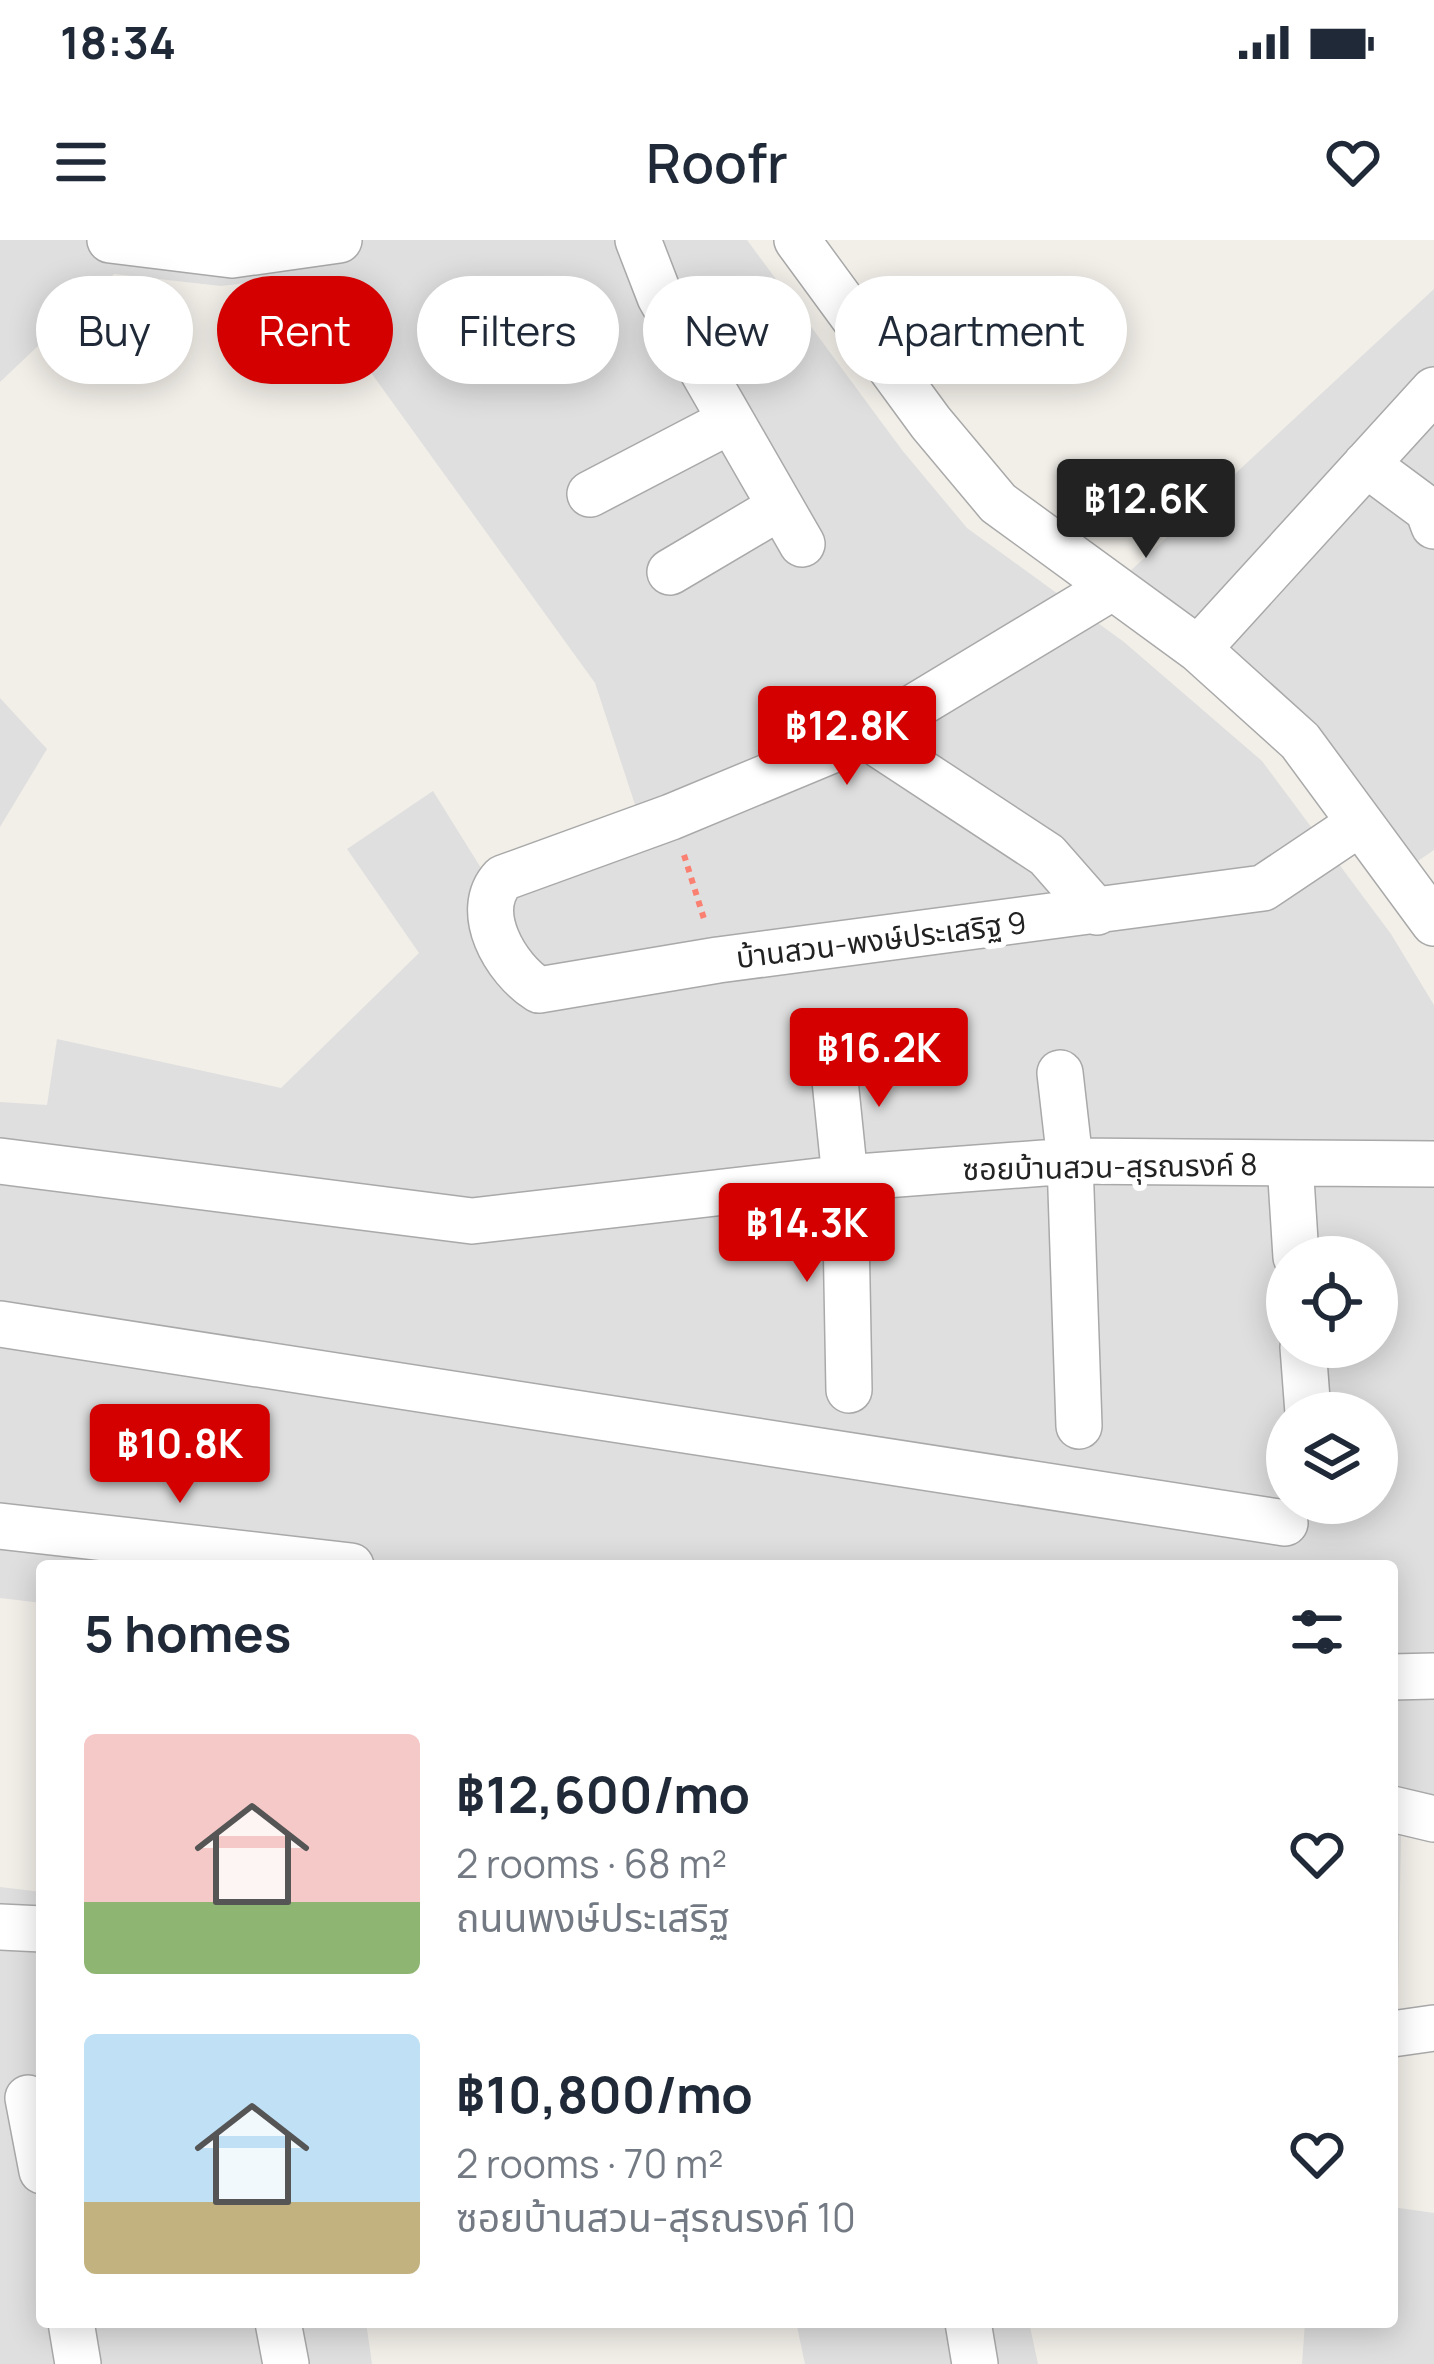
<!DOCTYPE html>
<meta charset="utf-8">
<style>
:root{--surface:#fff;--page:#f2f2f3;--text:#1f2937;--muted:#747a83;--accent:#d40000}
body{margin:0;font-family:Manrope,"Noto Sans Thai",sans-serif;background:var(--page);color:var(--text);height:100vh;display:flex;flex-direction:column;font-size:45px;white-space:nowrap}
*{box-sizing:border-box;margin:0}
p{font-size:39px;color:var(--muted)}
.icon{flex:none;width:66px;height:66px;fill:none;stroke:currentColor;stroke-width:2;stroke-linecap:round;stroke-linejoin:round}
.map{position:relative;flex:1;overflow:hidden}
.panel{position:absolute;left:36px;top:1320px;width:1362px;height:768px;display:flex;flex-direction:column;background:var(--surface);border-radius:12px;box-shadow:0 6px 30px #0003}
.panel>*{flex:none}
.top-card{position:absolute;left:36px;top:36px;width:1362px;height:108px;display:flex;gap:24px}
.fabs{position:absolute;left:1266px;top:996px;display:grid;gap:24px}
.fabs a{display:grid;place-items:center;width:132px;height:132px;border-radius:50%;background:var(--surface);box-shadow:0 6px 30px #0003;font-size:60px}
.price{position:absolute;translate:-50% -102px;padding:0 27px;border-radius:12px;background:var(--accent);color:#fff;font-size:39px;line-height:78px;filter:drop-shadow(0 3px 6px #0008)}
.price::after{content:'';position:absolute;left:50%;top:72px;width:36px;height:27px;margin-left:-18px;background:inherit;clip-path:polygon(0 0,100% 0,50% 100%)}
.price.current{background:#222;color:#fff}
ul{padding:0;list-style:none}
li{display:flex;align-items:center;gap:36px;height:300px;padding:0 48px}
li span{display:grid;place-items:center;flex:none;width:336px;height:240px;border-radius:12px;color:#555}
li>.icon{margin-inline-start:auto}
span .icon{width:144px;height:144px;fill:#fffc;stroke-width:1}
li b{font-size:51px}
h2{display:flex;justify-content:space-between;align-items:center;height:144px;padding:0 48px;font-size:51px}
.pill{padding:0 42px;border-radius:54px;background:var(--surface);box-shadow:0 6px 30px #0003;font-size:42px;line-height:108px}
.pill.current{background:var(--accent);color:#fff}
.status{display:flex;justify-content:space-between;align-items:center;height:84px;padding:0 60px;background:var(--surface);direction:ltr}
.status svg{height:33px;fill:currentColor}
header{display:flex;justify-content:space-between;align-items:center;height:156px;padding:0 48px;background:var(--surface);font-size:54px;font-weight:600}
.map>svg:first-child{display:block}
</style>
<div class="status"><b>18:34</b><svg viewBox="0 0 49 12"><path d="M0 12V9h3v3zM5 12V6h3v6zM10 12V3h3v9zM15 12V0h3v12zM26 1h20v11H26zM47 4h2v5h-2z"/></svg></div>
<header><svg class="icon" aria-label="menu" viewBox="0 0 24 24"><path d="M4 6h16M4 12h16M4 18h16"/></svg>Roofr<svg class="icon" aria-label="heart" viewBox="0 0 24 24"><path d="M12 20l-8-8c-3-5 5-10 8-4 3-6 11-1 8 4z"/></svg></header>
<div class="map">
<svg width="1434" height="2124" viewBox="0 0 1434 2124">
<rect width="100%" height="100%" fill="#f2efe9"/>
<path fill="#e0dfdf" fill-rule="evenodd" d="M0,0H747L902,210L967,288L1124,402L1262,521L1391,694L1434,765V1581L1401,1596L1398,1750H1392V1326H42V1363L0,1358V862L47,865L57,799L281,848L419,713L347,609L433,551L501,660L646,598L595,443L302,37L221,46L114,34L0,142ZM1287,1017H1377V1107H1287ZM1287,1173H1377V1263H1287Z
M1434,49V610L1399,634L1300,501L1113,347Z
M0,458L47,509L0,587Z
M0,1647L42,1652V2082H366L372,2124H0Z
M1392,1967L1434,1973V2124H1302L1305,2082H1392Z
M796,2082H1029L1038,2124H805Z"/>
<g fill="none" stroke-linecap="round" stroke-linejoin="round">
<g stroke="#a9a9a9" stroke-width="48">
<path id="minor" d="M110,0L232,15L339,0
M638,0L660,57L802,304
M797,0L931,183L998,263L1198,409L1300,501L1434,683
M1366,224L1428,270L1434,286
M590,254L730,181
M670,332L780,267
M1113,347L866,496L671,577L503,638C472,671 505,729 539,750L718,720L1263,648L1360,583
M1198,409L1434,150
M866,496L1047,615L1097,672
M832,811L845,938L849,1150
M1060,833L1070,921L1079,1186
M0,921L472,981L845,938L1070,921L1434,924
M1290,923L1296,1017
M0,1084L1285,1283
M1303,1107L1308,1173
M0,1286L351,1326
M1392,1437L1434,1436
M1392,1569L1434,1579
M0,1687L42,1689
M1392,1794L1434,1788
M28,1858L42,1931
M71,2082L78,2124
M278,2082L286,2124
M968,2082L975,2124"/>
</g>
<path stroke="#fa8072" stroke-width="6" stroke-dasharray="6 6" stroke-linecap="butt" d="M684,615L705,682"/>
<use href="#minor" stroke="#fff" stroke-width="45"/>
</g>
<g text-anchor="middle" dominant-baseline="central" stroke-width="12" stroke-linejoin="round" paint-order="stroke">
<g font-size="30" fill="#222" stroke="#fff">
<text transform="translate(881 699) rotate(-7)">บ้านสวน-พงษ์ประเสริฐ 9</text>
<text transform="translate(1110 926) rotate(-1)">ซอยบ้านสวน-สุรณรงค์ 8</text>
</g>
</g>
</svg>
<div class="fabs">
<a><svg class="icon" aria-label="locate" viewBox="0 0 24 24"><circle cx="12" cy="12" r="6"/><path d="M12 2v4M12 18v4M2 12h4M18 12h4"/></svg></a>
<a><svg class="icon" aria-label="layers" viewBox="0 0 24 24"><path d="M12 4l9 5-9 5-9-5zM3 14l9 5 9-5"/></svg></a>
</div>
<b class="price current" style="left:1146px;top:321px">฿12.6K</b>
<b class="price" style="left:847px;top:548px">฿12.8K</b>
<b class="price" style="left:879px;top:870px">฿16.2K</b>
<b class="price" style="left:807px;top:1045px">฿14.3K</b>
<b class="price" style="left:180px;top:1266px">฿10.8K</b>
<div class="top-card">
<a class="pill">Buy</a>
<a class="pill current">Rent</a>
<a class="pill">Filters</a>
<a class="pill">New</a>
<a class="pill">Apartment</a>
</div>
<section class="panel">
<h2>5 homes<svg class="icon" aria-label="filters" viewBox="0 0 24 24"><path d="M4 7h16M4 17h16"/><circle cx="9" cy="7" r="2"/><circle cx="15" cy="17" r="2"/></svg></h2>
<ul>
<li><span style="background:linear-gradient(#f6c9c9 70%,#8fb573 0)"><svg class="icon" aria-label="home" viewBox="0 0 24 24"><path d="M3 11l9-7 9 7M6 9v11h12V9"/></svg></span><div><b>฿12,600/mo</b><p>2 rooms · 68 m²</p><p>ถนนพงษ์ประเสริฐ</p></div><svg class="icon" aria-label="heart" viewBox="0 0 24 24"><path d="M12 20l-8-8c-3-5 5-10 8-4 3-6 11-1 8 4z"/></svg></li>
<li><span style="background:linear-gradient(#bfe0f5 70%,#c2b280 0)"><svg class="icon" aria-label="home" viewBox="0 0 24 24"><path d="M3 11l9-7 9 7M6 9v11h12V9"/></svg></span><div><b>฿10,800/mo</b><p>2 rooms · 70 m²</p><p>ซอยบ้านสวน-สุรณรงค์ 10</p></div><svg class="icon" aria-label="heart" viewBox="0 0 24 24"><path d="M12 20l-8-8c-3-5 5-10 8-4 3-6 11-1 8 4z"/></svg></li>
</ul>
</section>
</div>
